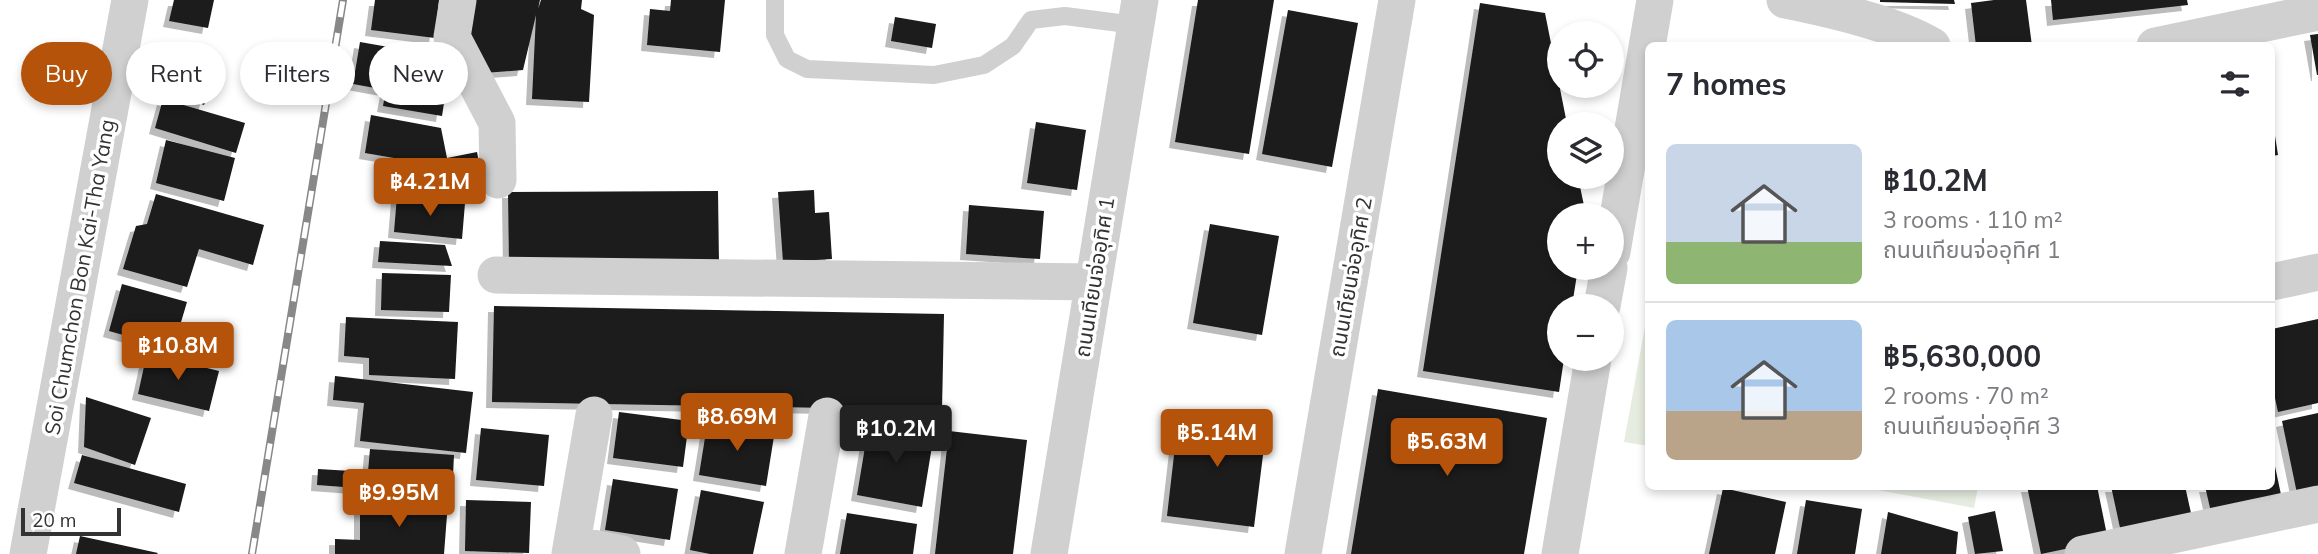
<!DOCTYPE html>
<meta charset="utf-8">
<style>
:root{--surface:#fff;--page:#f2f2f3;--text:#2b2b33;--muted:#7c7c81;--line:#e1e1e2;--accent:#b45309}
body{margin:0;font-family:Mulish,"Noto Sans Thai",sans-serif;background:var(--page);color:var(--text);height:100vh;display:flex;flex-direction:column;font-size:26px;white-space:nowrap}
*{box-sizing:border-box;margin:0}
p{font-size:23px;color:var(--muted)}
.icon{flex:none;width:38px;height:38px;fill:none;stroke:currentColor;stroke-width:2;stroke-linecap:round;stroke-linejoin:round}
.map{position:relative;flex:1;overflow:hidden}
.panel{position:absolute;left:1645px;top:42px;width:630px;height:448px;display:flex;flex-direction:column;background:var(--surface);border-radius:10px;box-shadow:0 4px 10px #0003}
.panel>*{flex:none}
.hud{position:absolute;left:21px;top:42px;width:665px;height:63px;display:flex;gap:14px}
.fabs{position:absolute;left:1547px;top:21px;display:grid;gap:14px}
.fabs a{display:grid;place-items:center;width:77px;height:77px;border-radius:50%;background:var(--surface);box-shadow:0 4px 10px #0003;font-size:35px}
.scale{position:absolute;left:21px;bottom:18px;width:100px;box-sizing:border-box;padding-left:7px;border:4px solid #333;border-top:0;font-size:19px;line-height:24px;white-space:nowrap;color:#333;-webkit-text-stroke:5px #fff;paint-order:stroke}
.price{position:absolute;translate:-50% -60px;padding:0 16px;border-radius:7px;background:var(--accent);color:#fff;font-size:23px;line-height:46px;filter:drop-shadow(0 2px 4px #0008)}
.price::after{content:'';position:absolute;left:50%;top:42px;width:21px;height:16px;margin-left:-10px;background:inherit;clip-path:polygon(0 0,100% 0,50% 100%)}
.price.selected{background:#222;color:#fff}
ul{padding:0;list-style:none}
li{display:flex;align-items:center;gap:21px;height:175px;padding:0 21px}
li+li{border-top:2px solid var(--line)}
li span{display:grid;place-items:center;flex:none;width:196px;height:140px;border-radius:10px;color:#555}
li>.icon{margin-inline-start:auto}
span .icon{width:84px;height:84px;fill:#fffc;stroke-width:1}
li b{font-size:30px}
h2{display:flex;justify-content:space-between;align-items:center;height:84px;padding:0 21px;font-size:30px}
.pill{padding:0 24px;border-radius:32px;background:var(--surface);box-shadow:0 4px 10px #0003;font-size:24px;line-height:63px}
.pill.selected{background:var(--accent);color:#fff}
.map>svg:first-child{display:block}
</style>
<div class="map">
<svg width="2318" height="554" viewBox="0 0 2318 554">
<defs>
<filter id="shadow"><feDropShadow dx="-6" dy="6" stdDeviation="0" flood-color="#0004"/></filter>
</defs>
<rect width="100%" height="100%" fill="#fff"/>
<path fill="#e6ecdf" d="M1648,310V446L1624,442Z
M1862,487H1978L1974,508Z"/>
<path fill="#1a1a1a" filter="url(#shadow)" d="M174,0H214L208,28L169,21Z
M375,0H439L435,38L371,30Z
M470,0H540L538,9L541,0H582L581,9L594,15L589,102L532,99L536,15L523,70L483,73L464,36Z
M671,0H725L720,52L647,45L650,9L670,11Z
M1198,0H1274L1249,154L1175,142Z
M1880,0H1954L1955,4L1880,2Z
M1994,0H2026L2032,46H1976L1971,3Z
M2051,0H2187L2188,5L2053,20Z
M1480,3L1545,13L1567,124H1559V177H1578L1586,215H1559V268H1578L1572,306H1559V359H1564L1559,392L1423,371Z
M1288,10L1358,23L1332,167L1262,154Z
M895,17L936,24L932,48L891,41Z
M2318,34V75H2317L2310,35Z
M360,42L451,58L442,116L383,106L386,90L353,84Z
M168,69L211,84L204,105L161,89Z
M163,99L245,123L236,153L155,128Z
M371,115L441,128L447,158L477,152L481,173L365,153Z
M1036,122L1086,130L1077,190L1027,183Z
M2273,123L2278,155L2272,156V124Z
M166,140L235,158L224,201L156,183Z
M814,190L815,213L829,212L832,259L783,262L778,192Z
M718,191L719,264L509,265L508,192Z
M156,194L264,225L253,265L199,249L187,287L123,269L136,226L147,224Z
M397,196L465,203L462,239L394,232Z
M969,205L1044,211L1040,259L966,254Z
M1210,224L1279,236L1262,335L1193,323Z
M380,241L445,245L452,266L378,262Z
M382,273L451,275L449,312L381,310Z
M122,284L187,302L173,349L109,331Z
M494,306L944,314L942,410L492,402Z
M346,317L458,322L455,379L369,375V358L344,356Z
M2318,319V403L2278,412L2272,384V329Z
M147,353L219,371L209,411L138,394Z
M335,376L473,392L466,453L360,441L364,403L333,400Z
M1378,389L1547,418L1524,554H1351Z
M86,397L151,418L135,465L84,447Z
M619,412L689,421L683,467L613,458Z
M1179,412L1267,423L1254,527L1167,516Z
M2318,413V499L2299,503L2282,421Z
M708,419L775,430L766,486L699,475Z
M869,423L934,434L922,507L857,495Z
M481,428L549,435L544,486L476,480Z
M949,431L1027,440L1013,554H935Z
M370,449L454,455L452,495L317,485L318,469L368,472Z
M82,455L186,484L179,512L74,483Z
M2273,457L2283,504L2213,521L2205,486H2272Z
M613,479L678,489L670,540L605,530Z
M2027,486H2097L2108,540L2041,554Z
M2111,486H2185L2193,522L2122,537Z
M1723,488L1786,502L1775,554H1709Z
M701,490L764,502L753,554H710L690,550Z
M466,500L531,502L529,553L465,551Z
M1806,500L1862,509L1855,554H1797Z
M360,501L448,502L444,554H335V539L360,540Z
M1995,511L2003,551L1975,554L1968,517Z
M1888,512L1958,532L1956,554H1881Z
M847,513L917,524L913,554H840Z
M80,536L158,553L157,554H76Z"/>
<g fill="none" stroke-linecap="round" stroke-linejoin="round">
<path stroke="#d0d0d0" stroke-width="18" d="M775,0V35L787,59L807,69L934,75L984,65L1013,46L1031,20L1065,16L1135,25"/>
<path stroke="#d0d0d0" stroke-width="37" d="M458,0L452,37L497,123L498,180
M1785,0C1829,9 1893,23 1932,46
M2155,46L2318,12
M1612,252L1655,0
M496,275L1093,282
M2272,282L2318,272
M1602,306L1609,268
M572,544L622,554
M28,554L130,0
M570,554L594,415
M803,554L827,416
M1049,554L1140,0
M1303,554L1397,0
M1560,554L1593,359
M2083,554L2318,504"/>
<g stroke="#888" stroke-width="8">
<path id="rail" d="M252,554L343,0"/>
</g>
<use href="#rail" stroke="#fff" stroke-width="5" stroke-dasharray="16" stroke-linecap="butt"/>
</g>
<g text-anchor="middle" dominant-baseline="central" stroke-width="7" stroke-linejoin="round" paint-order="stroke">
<g font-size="21" fill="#333" stroke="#fff">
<text transform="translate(79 277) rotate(-80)">Soi Chumchon Bon Kai-Tha Yang</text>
<text transform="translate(1094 277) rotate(-81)">ถนนเทียนจ่ออุทิศ 1</text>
<text transform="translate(1350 277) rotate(-80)">ถนนเทียนจ่ออุทิศ 2</text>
</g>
</g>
</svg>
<div class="fabs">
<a><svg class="icon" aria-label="locate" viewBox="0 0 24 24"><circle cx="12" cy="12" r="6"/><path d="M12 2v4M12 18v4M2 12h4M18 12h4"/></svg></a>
<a><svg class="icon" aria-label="layers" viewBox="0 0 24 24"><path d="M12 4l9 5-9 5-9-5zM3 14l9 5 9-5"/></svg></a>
<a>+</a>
<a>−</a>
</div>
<div class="scale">20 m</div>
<b class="price" style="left:430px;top:218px">฿4.21M</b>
<b class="price" style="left:178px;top:382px">฿10.8M</b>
<b class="price" style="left:737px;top:453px">฿8.69M</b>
<b class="price selected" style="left:896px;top:465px">฿10.2M</b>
<b class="price" style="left:1217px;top:469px">฿5.14M</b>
<b class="price" style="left:1447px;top:478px">฿5.63M</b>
<b class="price" style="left:399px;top:529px">฿9.95M</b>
<div class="hud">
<a class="pill selected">Buy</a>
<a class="pill">Rent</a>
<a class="pill">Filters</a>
<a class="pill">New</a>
</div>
<section class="panel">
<h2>7 homes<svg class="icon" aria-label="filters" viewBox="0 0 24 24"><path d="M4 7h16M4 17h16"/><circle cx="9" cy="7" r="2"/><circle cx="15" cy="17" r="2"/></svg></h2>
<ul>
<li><span style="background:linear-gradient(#c9d6e8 70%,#8fb573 0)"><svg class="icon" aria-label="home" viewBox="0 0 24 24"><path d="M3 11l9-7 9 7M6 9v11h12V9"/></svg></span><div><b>฿10.2M</b><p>3 rooms · 110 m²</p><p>ถนนเทียนจ่ออุทิศ 1</p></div></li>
<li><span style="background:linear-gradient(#a9c7e8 65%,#b9a48a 0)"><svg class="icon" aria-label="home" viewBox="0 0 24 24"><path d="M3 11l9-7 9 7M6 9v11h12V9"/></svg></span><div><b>฿5,630,000</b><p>2 rooms · 70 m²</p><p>ถนนเทียนจ่ออุทิศ 3</p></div></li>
</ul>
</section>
</div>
